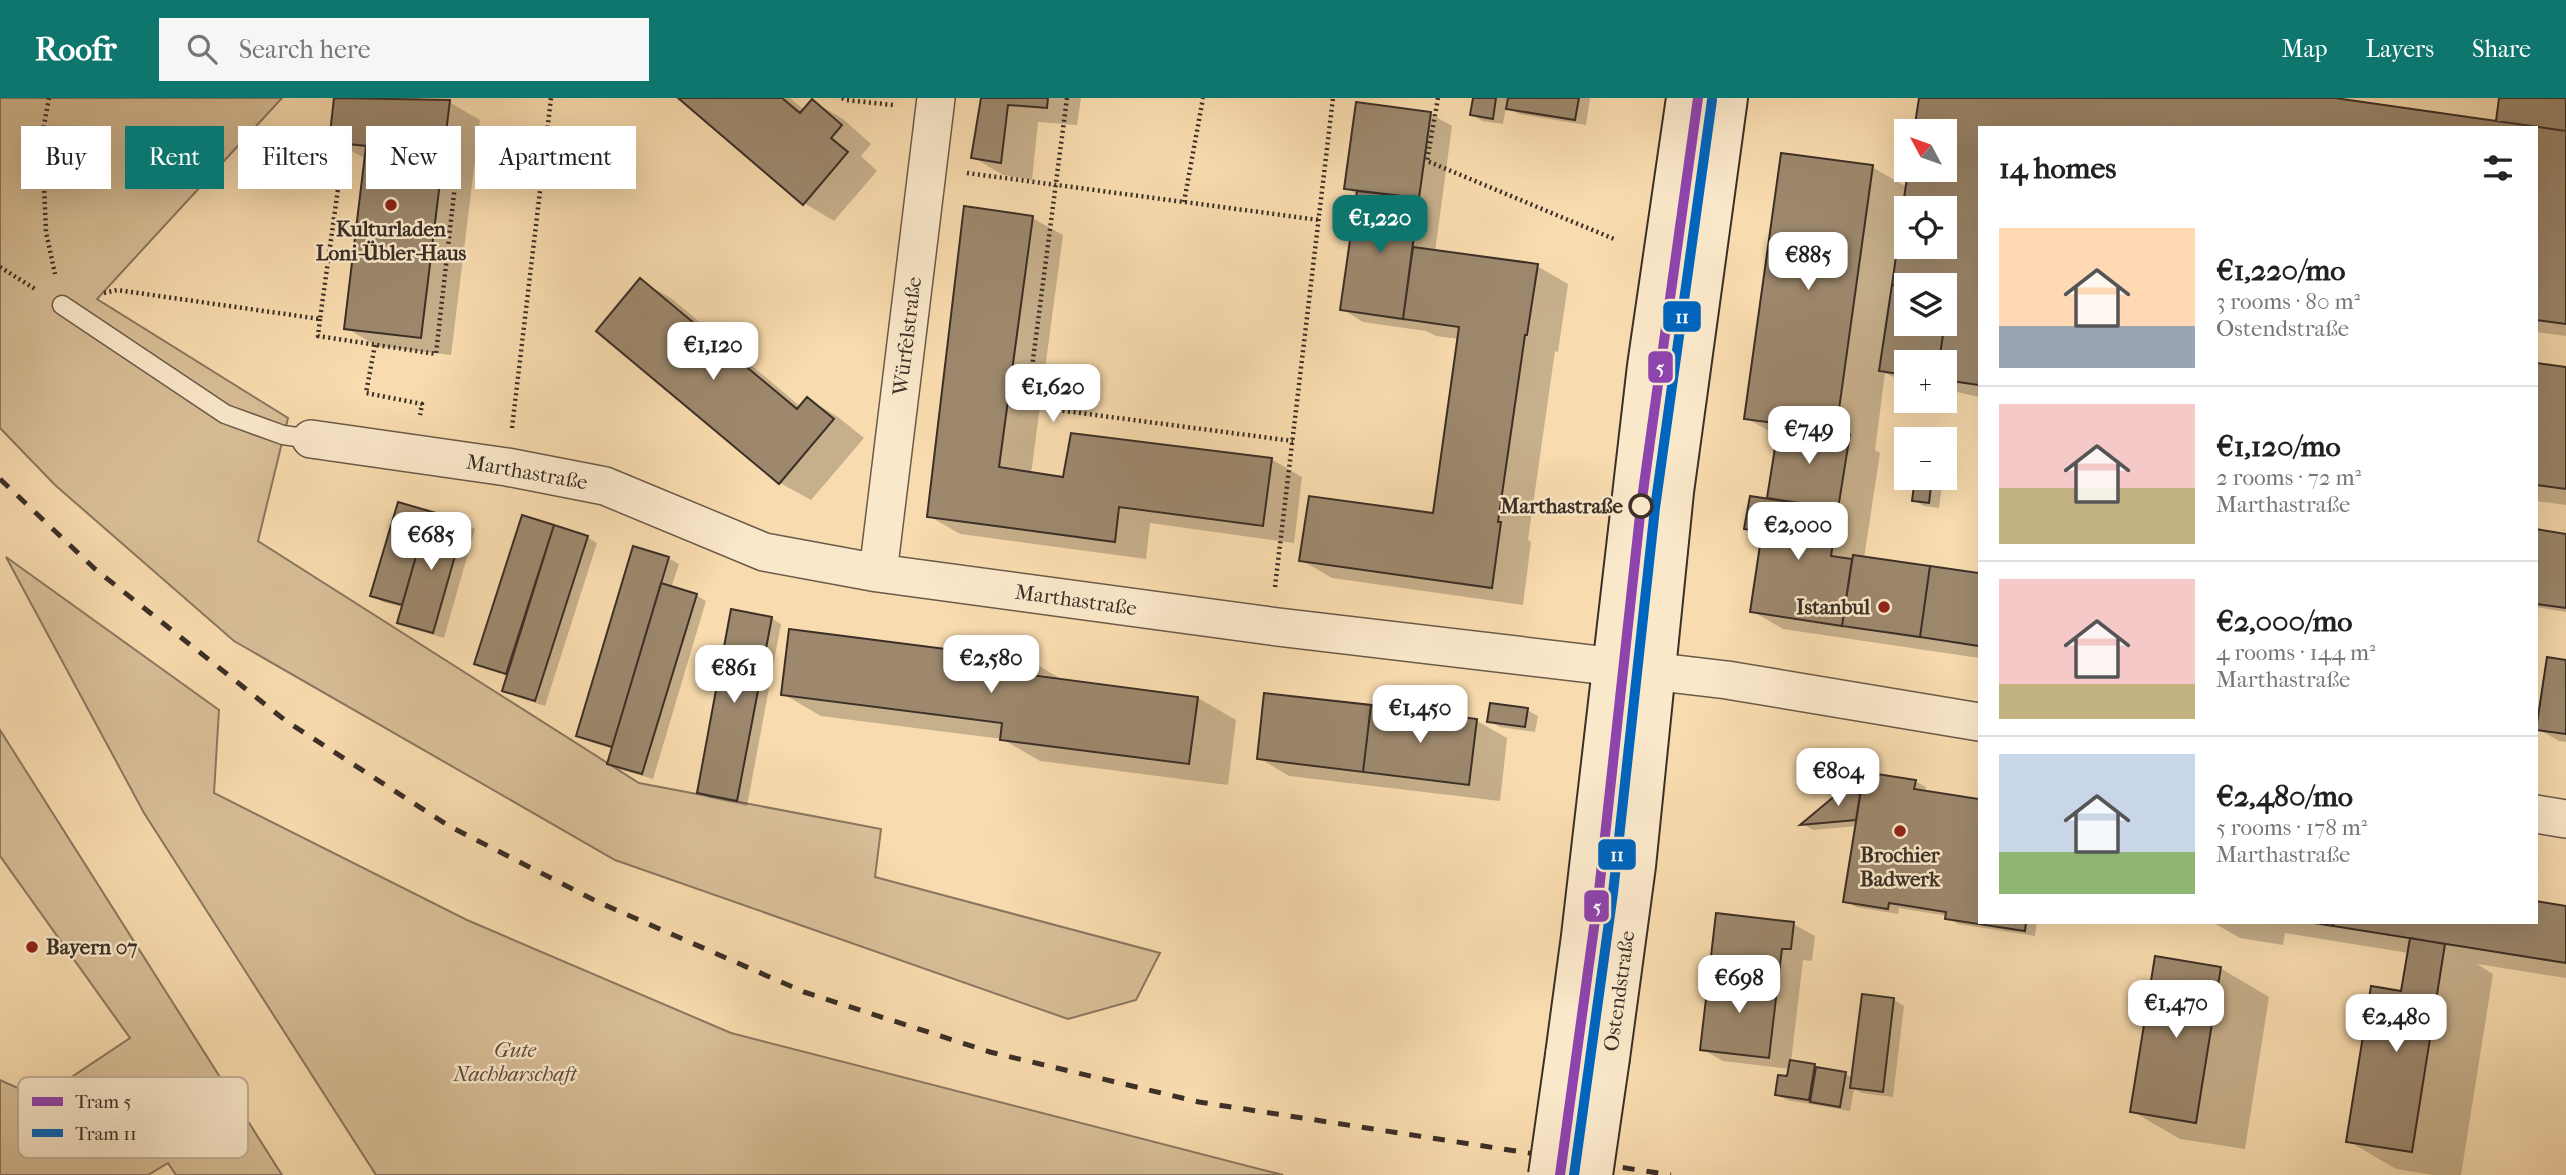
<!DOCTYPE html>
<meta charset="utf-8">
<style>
:root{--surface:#fff;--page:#f6f6f6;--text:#222;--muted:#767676;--line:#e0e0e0;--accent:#0f766e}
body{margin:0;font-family:"IM FELL French Canon",serif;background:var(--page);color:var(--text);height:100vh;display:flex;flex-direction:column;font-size:26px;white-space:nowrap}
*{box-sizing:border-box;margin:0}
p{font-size:23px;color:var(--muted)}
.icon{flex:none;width:38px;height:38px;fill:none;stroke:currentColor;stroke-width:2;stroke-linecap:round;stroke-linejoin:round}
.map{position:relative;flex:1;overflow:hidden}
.panel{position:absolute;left:1978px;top:28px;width:560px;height:798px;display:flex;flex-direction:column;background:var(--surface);border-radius:0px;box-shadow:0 7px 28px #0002}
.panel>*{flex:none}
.guide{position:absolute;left:21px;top:28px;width:665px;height:63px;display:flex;gap:14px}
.needle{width:46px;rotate:311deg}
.controls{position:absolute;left:1894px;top:21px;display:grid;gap:14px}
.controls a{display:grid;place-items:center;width:63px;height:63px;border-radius:0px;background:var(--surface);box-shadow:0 7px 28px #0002;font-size:35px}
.price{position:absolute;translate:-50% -60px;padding:0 16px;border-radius:14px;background:#fff;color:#222;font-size:23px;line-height:46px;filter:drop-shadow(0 2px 4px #0008)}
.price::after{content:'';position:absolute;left:50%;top:42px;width:21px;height:16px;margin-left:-10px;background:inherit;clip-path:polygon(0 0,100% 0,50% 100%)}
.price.selected{background:var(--accent);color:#fff}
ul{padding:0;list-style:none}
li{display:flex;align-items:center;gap:21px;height:175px;padding:0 21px}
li+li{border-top:2px solid var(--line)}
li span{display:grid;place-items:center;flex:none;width:196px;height:140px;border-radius:0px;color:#555}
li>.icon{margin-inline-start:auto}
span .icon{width:84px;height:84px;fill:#fffc;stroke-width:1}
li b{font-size:30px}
h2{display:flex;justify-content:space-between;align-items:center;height:84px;padding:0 21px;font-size:30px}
.chip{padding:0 24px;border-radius:0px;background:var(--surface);box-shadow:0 7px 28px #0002;font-size:24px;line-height:63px}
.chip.selected{background:var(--accent);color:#fff}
header{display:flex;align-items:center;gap:42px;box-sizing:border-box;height:98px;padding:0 35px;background:var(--accent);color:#fff}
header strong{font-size:33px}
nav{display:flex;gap:38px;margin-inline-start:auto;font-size:24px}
.search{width:490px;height:63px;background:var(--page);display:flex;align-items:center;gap:18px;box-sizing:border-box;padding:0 24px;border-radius:0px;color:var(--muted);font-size:26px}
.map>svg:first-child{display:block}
</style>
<header>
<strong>Roofr</strong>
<div class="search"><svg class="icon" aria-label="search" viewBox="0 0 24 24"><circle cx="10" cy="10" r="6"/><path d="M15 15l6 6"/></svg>Search here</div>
<nav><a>Map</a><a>Layers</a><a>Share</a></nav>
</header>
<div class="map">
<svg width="2566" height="1077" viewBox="0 0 2566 1077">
<rect width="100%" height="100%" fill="#f8dbae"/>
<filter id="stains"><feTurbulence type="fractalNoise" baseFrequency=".00286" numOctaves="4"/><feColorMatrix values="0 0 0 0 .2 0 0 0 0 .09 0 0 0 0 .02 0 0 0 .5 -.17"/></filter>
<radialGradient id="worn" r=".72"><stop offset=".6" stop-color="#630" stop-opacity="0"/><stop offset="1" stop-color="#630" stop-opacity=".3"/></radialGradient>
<path fill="#d8be97" stroke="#8a765f" stroke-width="2" d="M0,0H282L97,201L288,320L258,443L639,685L881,731L875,779L1160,855L1136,902L1068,921L615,762L234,543L55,387L0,330Z
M6,459L219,612L214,695L467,822L731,935L1283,1077H376L144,715Z
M0,632L282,1077H176L168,1065L148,1077H0V982L40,1000L130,940L0,758Z"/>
<path fill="#0003" fill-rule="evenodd" d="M336,0H418L449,4L480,22L451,257L377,248L346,230L367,61L331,43Z
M681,0H790L804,12L812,3L843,21L871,46L861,58L877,73L834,123L804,105Z
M983,0H1081L1077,27L1038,24L1032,82L1003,77L973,59Z
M1474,0H1590L1586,27L1519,16L1506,9L1503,26L1482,23L1472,16Z
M1920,0H2322L2498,25L2501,0H2566V238L2536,234V30H1979V299L1944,291V264H1906V285L1885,275L1875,352L1880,355L1864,460L1979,477V560L1783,531L1752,513L1763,440L1746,430L1768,402L1778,338L1746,320L1872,69L1907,89L1910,72H1944V33H1916ZM1906,110H1944V149H1906ZM1906,187H1944V226H1906Z
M1357,6L1431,16L1452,28L1435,154L1537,168L1568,186L1558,254L1555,253L1528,442L1531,444L1523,507L1332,480L1301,462L1435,417L1459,241L1436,238L1426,233L1363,224L1342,211L1358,97L1346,90Z
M1032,120L1063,137L1031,376L1065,381L1271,361L1302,379L1294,445L1150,425L1146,461L960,436L929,418Z
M640,183L671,200L801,309L808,301L838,319L864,340L811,402L780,385L598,233Z
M2536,266L2566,271V407L2536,403Z
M1944,347L1948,349L1944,373Z
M1917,380H1943L1939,410L1924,408L1914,402Z
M399,406L464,425L475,431L444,540L410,530L399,524L403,509L383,504L373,498Z
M523,419L587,439L597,445L545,608L514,598L504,592L508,578L476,565Z
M2536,429L2541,433L2566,437V514L2536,509Z
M668,460L679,466L671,490L696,497L706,503L653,681L619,671L609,665L613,651L588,643L578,637Z
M771,520L781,526L747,708L709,700L698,694Z
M1031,563L1066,584L1198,600L1236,622L1228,687L1040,663L1002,641L821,618L783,596Z
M2566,563V644L2559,643L2538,631Z
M1527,612L1538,618L1535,634L1500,629L1489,623Z
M1477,623L1507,640L1500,703L1289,678L1259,660Z
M1915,683L1926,689L1925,694L1979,703V824H2037L2035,838L1958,826L1948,818L1899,810L1898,816L1856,809L1845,803L1857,728L1813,732L1803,726L1849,688L1862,696Z
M2536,805L2566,809V880L2477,866L2493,876L2461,1077H2434L2396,1071L2348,1043L2403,895L2409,855L2285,835L2283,847L2240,840L2212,824H2536Z
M1793,826L1815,838L1812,863L1803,862L1791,964L1814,967L1822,972L1845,976L1853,980L1894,902L1904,908L1893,999L1862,995L1854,991L1850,1013L1787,1002L1777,996L1788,980L1790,971L1723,963L1702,951Z
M2220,870L2269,899L2245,1051L2180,1041L2132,1013Z"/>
<path fill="#9d886d" stroke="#3b2f27" stroke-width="2" fill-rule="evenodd" d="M334,0L450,2L421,240L344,231L366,48L329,44Z
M678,0H782L800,15L812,1L842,27L831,40L848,54L803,107Z
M981,0H1048L1047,10L1008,7L1001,65L971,60Z
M1473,0H1496L1493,21L1470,17Z
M1508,0H1579L1575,22L1506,11Z
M1919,0H2335L2566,33V226L2536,222V30H1979V287L1944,282V264H1939L1949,195H1944V187H1906V189L1892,187L1908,72H1944V33H1914ZM1906,110H1944V149H1906Z
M2499,0H2566V33L2496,23Z
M1356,4L1431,14L1419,100L1344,91Z
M1781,55L1873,67L1836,333L1744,321Z
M1357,93L1419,100L1403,221L1340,212Z
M964,108L1033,118L999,369L1063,379L1071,335L1272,360L1263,428L1119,409L1115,444L927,419Z
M1413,149L1538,166L1527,237H1525L1498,424H1501L1492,490L1299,463L1309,398L1433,415L1459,229L1403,221Z
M640,180L797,311L807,299L834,321L779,386L596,233Z
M1892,187L1906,189V226H1944V195H1949L1939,264H1906V277L1879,273Z
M2536,265L2566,269V391L2536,387Z
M1779,325L1850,336L1838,411L1767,400Z
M1915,380H1932L1929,405L1912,403Z
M1750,398L1838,411L1831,458L1852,461L1842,528L1750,514L1762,434L1744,431Z
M398,404L429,413L402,507L370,498Z
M429,413L465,423L433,535L397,525Z
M522,417L554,427L506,576L474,566Z
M554,427L588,438L535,603L502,593Z
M2536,431L2566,436V510L2536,506Z
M633,448L669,459L612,649L576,638Z
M1853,457L1930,468L1920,539L1842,528Z
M1930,468L1979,475V548L1920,539Z
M661,485L697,496L642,676L607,666Z
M731,511L772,519L737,703L697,695Z
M789,531L1032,562L1030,577L1198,599L1189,666L1000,642L1002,625L781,597Z
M2547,559L2566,562V636L2536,632Z
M1264,595L1371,607L1363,674L1257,661Z
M1490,605L1528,610L1525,629L1487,624Z
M1371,607L1477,621L1469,687L1363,674Z
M1864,674L1916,682L1914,691L1979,701V824H2026L2025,833L1945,821L1946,814L1889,805L1888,811L1843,804Z
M1849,686L1860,697L1856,722L1800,727Z
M2536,803L2566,808V865L2333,828V824H2536Z
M1716,815L1794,824L1791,851H1782L1778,883L1709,875Z
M2308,824H2333V828Z
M2410,840L2445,846L2412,1054L2346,1044L2371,888L2401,893Z
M2155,858L2221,869L2196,1025L2130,1014Z
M1709,875L1778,883L1769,960L1700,952Z
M1862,896L1894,900L1883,994L1850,990Z
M1790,962L1815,966L1809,1002L1775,997L1778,977L1787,978Z
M1816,969L1846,974L1840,1009L1810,1004Z"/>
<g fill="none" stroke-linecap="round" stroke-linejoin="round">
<g stroke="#6a5a49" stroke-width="21">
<path id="service" d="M62,207L225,316L283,337L311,341"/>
</g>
<g stroke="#6a5a49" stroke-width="40">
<path id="minor" d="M311,341L507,369L605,388L764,454L878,475L1270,528L1727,582L1979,624
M878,475L936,0
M2536,716L2566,721"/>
</g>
<g stroke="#3b2f27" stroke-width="42">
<path id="secondary" d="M1565,957L1581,838L1647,268L1686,0
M1610,960L1636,768L1674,394L1728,0"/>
</g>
<path stroke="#3b2f27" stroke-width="4.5" stroke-dasharray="2 3.5" stroke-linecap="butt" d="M49,0L42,38L46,134L55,176
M842,0L846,2L893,7
M1067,0L1027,308L1293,343
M1438,0L1427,63L1614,141
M967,75L1319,122
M1184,104L1203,0
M0,169L35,191
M104,195L117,192L320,221L343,55
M320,221L318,238L436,256L456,78
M375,247L366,295L422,306L420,317
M512,330L551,0
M1275,489L1333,0"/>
<use href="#service" stroke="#fae8ca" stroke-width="18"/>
<use href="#minor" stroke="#fae8ca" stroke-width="37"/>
<use href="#secondary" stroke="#fae8ca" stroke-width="38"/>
<path stroke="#3b2f27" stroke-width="5" stroke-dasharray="12 12" stroke-linecap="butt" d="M0,381L95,471L286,623L449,728L598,804L804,894L990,954L1199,1004L1671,1077"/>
<g stroke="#3b2f27" stroke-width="42" stroke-linecap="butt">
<path id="secondary-bridge" d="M1548,1077L1565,957
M1593,1077L1610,960"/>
</g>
<use href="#secondary-bridge" stroke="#fae8ca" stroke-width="38"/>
<g stroke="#fae8ca" stroke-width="16">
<path id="tram-1" d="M1560,1077L1599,793L1641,408L1698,0"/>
</g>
<g stroke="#fae8ca" stroke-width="16">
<path id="tram-2" d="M1574,1077L1613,795L1655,410L1712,2"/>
</g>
<use href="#tram-1" stroke="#8e44ad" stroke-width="10"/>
<use href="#tram-2" stroke="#0065bd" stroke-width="10"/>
</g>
<g fill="#8f2418" stroke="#fae8ca" stroke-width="2.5">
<circle cx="391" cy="107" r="7"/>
<circle cx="1884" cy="509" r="7"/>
<circle cx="1900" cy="733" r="7"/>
<circle cx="32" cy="849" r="7"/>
</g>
<circle fill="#fae8ca" stroke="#3b2f27" stroke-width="3.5" cx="1641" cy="408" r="11"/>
<g text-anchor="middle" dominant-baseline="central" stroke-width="5" stroke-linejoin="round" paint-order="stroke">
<g font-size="21" font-weight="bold" fill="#3b2f27" stroke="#fae8ca">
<text x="391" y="131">Kulturladen<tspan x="391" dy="24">Loni-Übler-Haus</tspan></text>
<text x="1870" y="509" text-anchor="end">Istanbul</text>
<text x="1900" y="757">Brochier<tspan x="1900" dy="24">Badwerk</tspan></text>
<text x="46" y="849" text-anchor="start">Bayern 07</text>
</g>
<g font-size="21" fill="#3b2f27" stroke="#fae8ca">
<text transform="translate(907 238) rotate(-83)">Würfelstraße</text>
<text transform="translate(527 374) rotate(10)">Marthastraße</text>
<text transform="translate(1076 502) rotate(8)">Marthastraße</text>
<text transform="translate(1619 893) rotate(-82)">Ostendstraße</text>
</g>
<g font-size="21" font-weight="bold" fill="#3b2f27" stroke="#fae8ca" text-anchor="end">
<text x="1623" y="408">Marthastraße</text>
</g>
<g font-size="21" font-style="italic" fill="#5a4c3d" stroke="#fae8ca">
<text x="515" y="952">Gute<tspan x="515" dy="24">Nachbarschaft</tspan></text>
</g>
</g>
<rect x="18" y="979" width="230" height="81" rx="10" fill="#fae8ca" stroke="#c1b099" stroke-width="2"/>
<rect x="32" y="999" width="31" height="9" fill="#8e44ad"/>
<rect x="32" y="1031" width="31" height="8" fill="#0065bd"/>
<g font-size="19" fill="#3b2f27">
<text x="75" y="1010">Tram 5</text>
<text x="75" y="1042">Tram 11</text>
</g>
<g stroke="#fae8ca" stroke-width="2.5">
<rect x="1662" y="202" width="40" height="33" rx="7" fill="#0065bd"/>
<rect x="1647" y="252" width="27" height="34" rx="7" fill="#8e44ad"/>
<rect x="1597" y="740" width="40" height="33" rx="7" fill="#0065bd"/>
<rect x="1583" y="791" width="27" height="34" rx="7" fill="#8e44ad"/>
</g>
<g font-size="19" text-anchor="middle" font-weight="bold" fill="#fff">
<text x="1682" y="225">11</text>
<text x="1660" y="276">5</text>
<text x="1617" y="763">11</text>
<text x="1597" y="815">5</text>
</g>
<rect width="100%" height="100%" filter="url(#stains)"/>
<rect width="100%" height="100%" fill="url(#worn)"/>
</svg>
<div class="controls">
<a><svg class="needle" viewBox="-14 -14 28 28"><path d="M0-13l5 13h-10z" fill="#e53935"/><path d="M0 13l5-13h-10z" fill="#767676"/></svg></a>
<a><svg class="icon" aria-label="locate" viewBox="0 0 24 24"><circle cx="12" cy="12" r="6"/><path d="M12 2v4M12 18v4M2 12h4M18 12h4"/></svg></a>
<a><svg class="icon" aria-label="layers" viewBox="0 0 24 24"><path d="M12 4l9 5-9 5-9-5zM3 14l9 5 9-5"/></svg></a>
<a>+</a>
<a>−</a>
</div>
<b class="price selected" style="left:1380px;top:157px">€1,220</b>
<b class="price" style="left:1808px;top:194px">€885</b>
<b class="price" style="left:713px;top:284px">€1,120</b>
<b class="price" style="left:1053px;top:326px">€1,620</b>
<b class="price" style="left:1809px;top:368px">€749</b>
<b class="price" style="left:1798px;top:464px">€2,000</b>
<b class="price" style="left:431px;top:474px">€685</b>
<b class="price" style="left:991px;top:597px">€2,580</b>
<b class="price" style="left:734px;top:607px">€861</b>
<b class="price" style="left:1420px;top:647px">€1,450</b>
<b class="price" style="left:1838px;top:710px">€804</b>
<b class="price" style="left:1739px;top:917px">€698</b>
<b class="price" style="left:2176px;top:942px">€1,470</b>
<b class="price" style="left:2396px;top:956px">€2,480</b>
<div class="guide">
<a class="chip">Buy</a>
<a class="chip selected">Rent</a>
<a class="chip">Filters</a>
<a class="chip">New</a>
<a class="chip">Apartment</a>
</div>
<section class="panel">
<h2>14 homes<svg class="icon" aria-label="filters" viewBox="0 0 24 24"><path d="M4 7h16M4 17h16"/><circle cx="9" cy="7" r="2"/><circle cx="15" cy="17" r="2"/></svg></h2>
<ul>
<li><span style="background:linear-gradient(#ffd9b3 70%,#9aa5b1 0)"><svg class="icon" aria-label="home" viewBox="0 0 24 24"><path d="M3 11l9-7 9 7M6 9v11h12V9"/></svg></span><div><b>€1,220/mo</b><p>3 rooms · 80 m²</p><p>Ostendstraße</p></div></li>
<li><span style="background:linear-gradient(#f6c9c9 60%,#c2b280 0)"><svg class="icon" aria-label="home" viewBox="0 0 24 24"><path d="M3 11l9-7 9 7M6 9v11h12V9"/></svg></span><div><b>€1,120/mo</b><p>2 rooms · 72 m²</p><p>Marthastraße</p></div></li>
<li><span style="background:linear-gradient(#f6c9c9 75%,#c2b280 0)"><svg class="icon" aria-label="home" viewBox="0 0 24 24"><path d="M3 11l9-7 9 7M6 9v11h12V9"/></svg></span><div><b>€2,000/mo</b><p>4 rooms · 144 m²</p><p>Marthastraße</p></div></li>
<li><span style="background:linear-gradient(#c9d6e8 70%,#8fb573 0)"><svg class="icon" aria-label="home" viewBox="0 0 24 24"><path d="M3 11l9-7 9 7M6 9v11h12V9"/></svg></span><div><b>€2,480/mo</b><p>5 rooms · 178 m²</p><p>Marthastraße</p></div></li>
</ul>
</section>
</div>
